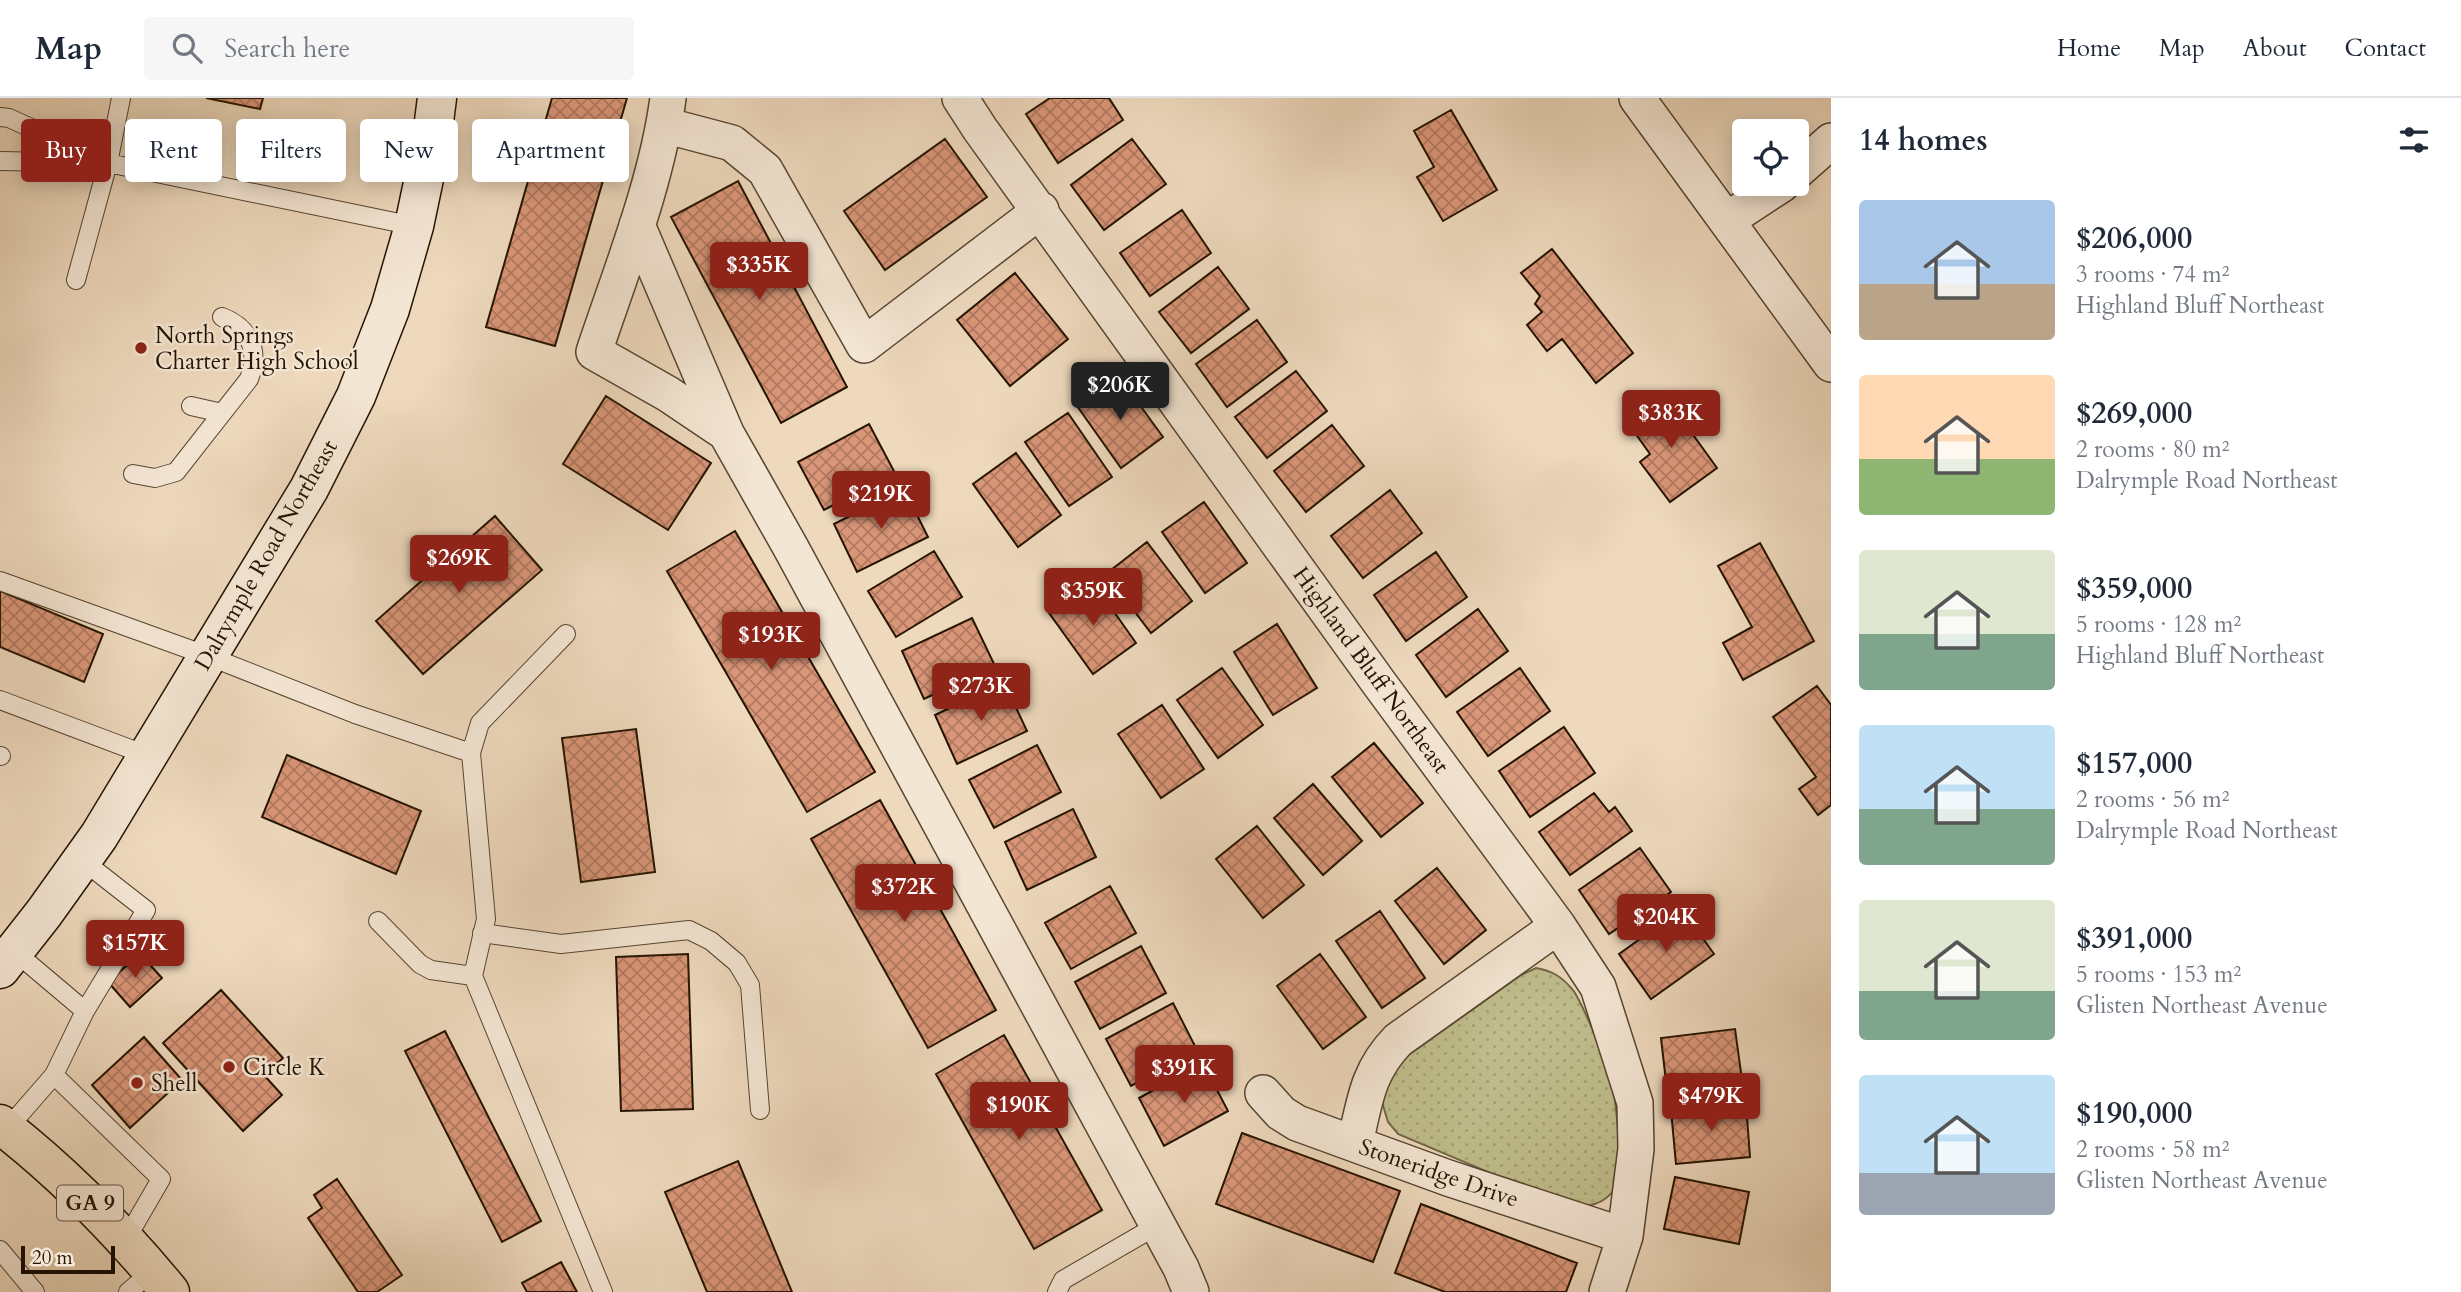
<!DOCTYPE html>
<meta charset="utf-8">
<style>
:root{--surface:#fff;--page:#f6f6f7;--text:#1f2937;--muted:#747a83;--line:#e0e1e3;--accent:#8f2418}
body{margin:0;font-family:Cardo,serif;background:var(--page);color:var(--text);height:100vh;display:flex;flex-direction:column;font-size:26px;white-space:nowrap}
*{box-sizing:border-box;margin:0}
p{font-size:23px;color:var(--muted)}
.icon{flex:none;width:38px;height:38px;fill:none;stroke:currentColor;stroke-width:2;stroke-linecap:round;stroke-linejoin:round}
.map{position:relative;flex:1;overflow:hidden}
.panel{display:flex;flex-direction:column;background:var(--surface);width:630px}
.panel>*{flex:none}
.top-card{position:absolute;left:21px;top:21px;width:665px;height:63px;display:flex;gap:14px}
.fabs{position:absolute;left:1732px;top:21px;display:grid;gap:14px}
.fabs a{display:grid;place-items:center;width:77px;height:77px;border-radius:7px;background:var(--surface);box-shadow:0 4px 18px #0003;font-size:35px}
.scale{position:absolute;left:21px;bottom:18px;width:94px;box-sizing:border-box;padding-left:7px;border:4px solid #241401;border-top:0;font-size:19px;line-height:24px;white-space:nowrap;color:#241401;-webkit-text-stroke:5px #f4e6d4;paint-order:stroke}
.price{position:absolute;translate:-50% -60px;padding:0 16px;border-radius:7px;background:var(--accent);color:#fff;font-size:23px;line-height:46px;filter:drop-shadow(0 2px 4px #0008)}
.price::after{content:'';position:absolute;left:50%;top:42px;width:21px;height:16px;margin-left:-10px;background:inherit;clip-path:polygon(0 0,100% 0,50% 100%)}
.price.on{background:#222;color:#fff}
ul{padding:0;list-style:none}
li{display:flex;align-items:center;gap:21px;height:175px;padding:0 28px}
li span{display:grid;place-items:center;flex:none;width:196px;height:140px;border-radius:7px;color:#555}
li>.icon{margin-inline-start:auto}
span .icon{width:84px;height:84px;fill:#fffc;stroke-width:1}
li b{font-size:30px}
h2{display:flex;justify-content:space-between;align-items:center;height:84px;padding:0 28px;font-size:30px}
.pill{padding:0 24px;border-radius:7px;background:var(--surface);box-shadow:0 4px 18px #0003;font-size:24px;line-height:63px}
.pill.on{background:var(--accent);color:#fff}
header{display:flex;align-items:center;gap:42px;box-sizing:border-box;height:98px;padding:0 35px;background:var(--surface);border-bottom:2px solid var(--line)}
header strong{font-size:33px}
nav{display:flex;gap:38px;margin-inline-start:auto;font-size:24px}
.search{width:490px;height:63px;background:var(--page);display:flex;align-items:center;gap:18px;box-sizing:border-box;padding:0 24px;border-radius:7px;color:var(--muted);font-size:26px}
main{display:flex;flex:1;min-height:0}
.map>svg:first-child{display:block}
</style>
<header>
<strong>Map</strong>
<div class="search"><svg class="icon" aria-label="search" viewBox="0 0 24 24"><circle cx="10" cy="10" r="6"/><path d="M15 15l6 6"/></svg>Search here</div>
<nav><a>Home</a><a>Map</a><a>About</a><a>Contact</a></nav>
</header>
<main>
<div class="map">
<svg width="1831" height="1194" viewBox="0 0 1831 1194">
<defs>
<pattern id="grass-dots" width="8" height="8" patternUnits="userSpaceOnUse" patternTransform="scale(1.75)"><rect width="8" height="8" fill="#c0bd8c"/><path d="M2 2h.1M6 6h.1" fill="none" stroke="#a5a277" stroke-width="1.8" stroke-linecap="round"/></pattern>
<pattern id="building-cross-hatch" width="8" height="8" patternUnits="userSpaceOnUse" patternTransform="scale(1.75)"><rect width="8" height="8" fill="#da9678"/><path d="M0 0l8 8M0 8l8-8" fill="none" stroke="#b17960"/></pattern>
</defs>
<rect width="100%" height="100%" fill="#eed9bd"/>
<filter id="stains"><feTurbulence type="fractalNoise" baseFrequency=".00286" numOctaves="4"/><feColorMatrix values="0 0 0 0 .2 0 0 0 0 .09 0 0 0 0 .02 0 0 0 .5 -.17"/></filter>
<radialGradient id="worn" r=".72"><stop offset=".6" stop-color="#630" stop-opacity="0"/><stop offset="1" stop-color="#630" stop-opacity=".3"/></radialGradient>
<path fill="url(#grass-dots)" stroke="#726846" stroke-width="2" d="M1536,870C1552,873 1561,878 1572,891C1580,899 1606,963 1610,975C1615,997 1626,1075 1614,1092C1602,1108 1588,1108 1571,1109L1398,1036L1388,1024L1382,1004L1386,985L1403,961L1521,877Z"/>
<path fill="url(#building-cross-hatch)" stroke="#241401" stroke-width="2" d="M206,0H263L260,11Z
M552,0H627L555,248L486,229Z
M1050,0H1109L1123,22L1058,65L1026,16Z
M1451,12L1497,92L1443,123L1417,79L1434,69L1414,33Z
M945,41L987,99L885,172L844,113Z
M1132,41L1166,86L1104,132L1071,87Z
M738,83L847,289L781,325L671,119Z
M1182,112L1211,155L1150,198L1120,155Z
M1552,151L1633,255L1596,285L1562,241L1547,253L1527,227L1542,214L1535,206L1540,198L1521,175Z
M1218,169L1249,211L1191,255L1159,214Z
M1015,175L1068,241L1010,288L957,222Z
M1257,222L1287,264L1227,309L1196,266Z
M1296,273L1327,313L1267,360L1235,319Z
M1118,277L1163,339L1121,370L1077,308Z
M606,298L711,365L668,432L563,366Z
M1665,298L1717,370L1670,404L1640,364L1650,356L1628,325Z
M1068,315L1112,379L1069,408L1025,344Z
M869,326L895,375L824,412L798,364Z
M1332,327L1364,368L1306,414L1274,373Z
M1016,355L1061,417L1018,449L973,386Z
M904,391L928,439L857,474L834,426Z
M1390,392L1422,435L1363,480L1331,438Z
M1204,404L1247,465L1205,495L1162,434Z
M495,418L542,472L423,576L376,523Z
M735,433L875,674L807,714L667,473Z
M1147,444L1192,503L1151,535L1106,476Z
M1760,445L1814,543L1743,582L1723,545L1752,529L1718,468Z
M934,453L962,499L896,539L868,493Z
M1436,454L1467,499L1406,543L1374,497Z
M1093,484L1136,545L1093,576L1049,515Z
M0,493L103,536L84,584L0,549Z
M1478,511L1508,553L1446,599L1416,557Z
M972,520L995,568L924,601L902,553Z
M1277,526L1317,590L1273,617L1234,554Z
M1222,570L1263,627L1218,660L1177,602Z
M1520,570L1550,613L1488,658L1457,614Z
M1004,584L1027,633L957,666L935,617Z
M1817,588L1831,607V707L1818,717L1799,691L1816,679L1773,619Z
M1162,607L1204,671L1161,700L1118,636Z
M1564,629L1595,675L1530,719L1499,673Z
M636,631L655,774L581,784L562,640Z
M1374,645L1423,705L1381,739L1332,679Z
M1037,647L1061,694L994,730L969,682Z
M287,657L421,713L396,776L262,719Z
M1313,686L1362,743L1323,777L1274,720Z
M1594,695L1609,714L1615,709L1632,733L1570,777L1539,734Z
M880,702L996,912L928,950L811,741Z
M1073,711L1096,759L1027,792L1005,744Z
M1257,728L1304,787L1263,820L1216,761Z
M1640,750L1671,794L1609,836L1579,792Z
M1437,770L1486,832L1444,866L1395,803Z
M1110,788L1136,835L1071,871L1045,825Z
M1682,811L1714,856L1651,901L1619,856Z
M1380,813L1425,880L1382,910L1336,843Z
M1141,848L1166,895L1100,931L1075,884Z
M140,856L162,880L130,909L108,884Z
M688,856L693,1011L621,1013L616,859Z
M1320,856L1366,919L1323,951L1277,888Z
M221,892L283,960L264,977L282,997L243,1033L163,945Z
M1173,905L1197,952L1131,988L1106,941Z
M1735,931L1742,982L1667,992L1661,940Z
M445,933L541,1123L502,1144L405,953Z
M1004,937L1102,1112L1034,1151L936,976Z
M144,939L182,982L130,1030L92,987Z
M1203,965L1228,1013L1164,1048L1139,1000Z
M1746,1005L1750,1059L1676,1066L1671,1012Z
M1242,1035L1400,1093L1373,1164L1216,1106Z
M738,1063L792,1194H707L665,1094Z
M1675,1079L1749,1094L1739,1146L1664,1131Z
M337,1081L402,1177L377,1194H358L308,1120L322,1110L314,1097Z
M1421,1106L1577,1165L1566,1194H1445L1395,1175Z
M561,1164L577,1194H527L522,1185Z"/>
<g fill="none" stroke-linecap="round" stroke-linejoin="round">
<g stroke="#564530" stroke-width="20">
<path id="lane" d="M0,19L9,20L101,62
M0,63L108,65L414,128
M76,182L108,65L121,0
M191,308L222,315
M133,376L155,380L176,374L249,281C260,253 250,230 222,219
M0,483L208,558L355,616L471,655L486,821L473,878L603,1194
M0,602L149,658
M471,655L480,625L566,536
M0,658H1
M82,762L146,812L85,913
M378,823L420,866L431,872L473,878
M482,835L561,846L689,832L711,843L737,865L750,887L760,1012
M14,853L85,913L54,977
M7,1031L54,977L161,1081L125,1143
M0,1152L35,1194
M128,1194L153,1173
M1057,1194L1063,1182L1158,1127"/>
</g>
<g stroke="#564530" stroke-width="38">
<path id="street" d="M668,0C657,84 621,173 594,254L668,296L726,335
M960,0L980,31L1379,585L1558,828L1598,889L1635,1005L1636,1051L1625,1138L1607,1194
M1637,0L1831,266
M664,27L732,45L765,72L864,247L1041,112
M1797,73L1831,43
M1727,122L1782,86
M637,127L726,335L791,450L1181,1170L1191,1194
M1263,995L1281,1015L1297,1025L1448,1080L1625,1138
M1355,1045C1365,1003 1367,974 1398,942L1558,828"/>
</g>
<g stroke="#241401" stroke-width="41">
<path id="secondary" d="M0,871L44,815L99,738L309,391L356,298L390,211L414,128L431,47L437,0"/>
</g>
<g stroke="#241401" stroke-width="41">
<path id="primary" d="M0,1026C63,1075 119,1132 170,1194"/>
</g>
<use href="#lane" stroke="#f4e6d4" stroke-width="18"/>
<use href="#street" stroke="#f4e6d4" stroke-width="35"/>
<use href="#secondary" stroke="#f4e6d4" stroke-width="38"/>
<use href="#primary" stroke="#eed9bd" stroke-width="38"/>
</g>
<g fill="#8f2418" stroke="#f4e6d4" stroke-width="2.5">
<circle cx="141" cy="250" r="7"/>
<circle cx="229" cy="969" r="7"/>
<circle cx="137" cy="985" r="7"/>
</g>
<g text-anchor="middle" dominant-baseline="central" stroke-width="5" stroke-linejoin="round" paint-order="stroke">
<rect fill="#f4e6d4" stroke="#625340" stroke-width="2" x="57" y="1087.5" width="66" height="35" rx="5"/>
<g font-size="21" font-weight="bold" fill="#241401">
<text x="90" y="1105">GA 9</text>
</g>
<g font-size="23" fill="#241401" stroke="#f4e6d4" text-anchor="start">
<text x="155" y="237">North Springs<tspan x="155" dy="26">Charter High School</tspan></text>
<text x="243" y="969">Circle K</text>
<text x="151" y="985">Shell</text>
</g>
<g font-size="23" fill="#241401" stroke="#f4e6d4">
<text transform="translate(266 457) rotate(-60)">Dalrymple Road Northeast</text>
<text transform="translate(1371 572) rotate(54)">Highland Bluff Northeast</text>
<text transform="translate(1439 1075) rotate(19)">Stoneridge Drive</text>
</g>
</g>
<rect width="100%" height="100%" filter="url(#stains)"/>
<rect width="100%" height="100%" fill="url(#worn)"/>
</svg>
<div class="fabs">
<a><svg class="icon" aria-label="locate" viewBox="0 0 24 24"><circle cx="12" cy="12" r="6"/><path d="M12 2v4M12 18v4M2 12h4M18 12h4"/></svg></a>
</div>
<div class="scale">20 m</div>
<b class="price" style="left:759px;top:204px">$335K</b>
<b class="price on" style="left:1120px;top:324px">$206K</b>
<b class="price" style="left:1671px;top:352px">$383K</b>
<b class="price" style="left:881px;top:433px">$219K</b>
<b class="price" style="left:459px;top:497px">$269K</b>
<b class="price" style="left:1093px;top:530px">$359K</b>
<b class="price" style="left:771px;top:574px">$193K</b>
<b class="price" style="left:981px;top:625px">$273K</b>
<b class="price" style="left:904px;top:826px">$372K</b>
<b class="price" style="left:1666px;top:856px">$204K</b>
<b class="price" style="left:135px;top:882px">$157K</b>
<b class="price" style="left:1184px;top:1007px">$391K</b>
<b class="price" style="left:1711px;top:1035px">$479K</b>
<b class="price" style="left:1019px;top:1044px">$190K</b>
<div class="top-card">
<a class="pill on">Buy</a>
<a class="pill">Rent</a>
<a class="pill">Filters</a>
<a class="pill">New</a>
<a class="pill">Apartment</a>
</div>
</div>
<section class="panel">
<h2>14 homes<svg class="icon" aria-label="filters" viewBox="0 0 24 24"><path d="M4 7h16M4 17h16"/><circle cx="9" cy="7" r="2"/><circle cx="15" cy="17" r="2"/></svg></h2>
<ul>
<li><span style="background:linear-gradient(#a9c7e8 60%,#b9a48a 0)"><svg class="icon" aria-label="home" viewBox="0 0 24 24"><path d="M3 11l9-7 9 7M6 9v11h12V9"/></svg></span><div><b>$206,000</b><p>3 rooms · 74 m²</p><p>Highland Bluff Northeast</p></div></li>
<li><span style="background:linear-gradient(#ffd9b3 60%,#8fb573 0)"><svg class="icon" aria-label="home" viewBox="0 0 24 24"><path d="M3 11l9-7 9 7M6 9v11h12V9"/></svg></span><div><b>$269,000</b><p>2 rooms · 80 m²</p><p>Dalrymple Road Northeast</p></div></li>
<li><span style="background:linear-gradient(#dfe7d0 60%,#7fa58c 0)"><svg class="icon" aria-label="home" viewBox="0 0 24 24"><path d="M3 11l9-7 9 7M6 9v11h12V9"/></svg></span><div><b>$359,000</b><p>5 rooms · 128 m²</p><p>Highland Bluff Northeast</p></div></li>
<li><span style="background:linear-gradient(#bfe0f5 60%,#7fa58c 0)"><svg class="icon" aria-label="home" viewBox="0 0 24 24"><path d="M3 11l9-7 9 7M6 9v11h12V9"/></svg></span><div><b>$157,000</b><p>2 rooms · 56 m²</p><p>Dalrymple Road Northeast</p></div></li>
<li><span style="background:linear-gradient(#dfe7d0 65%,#7fa58c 0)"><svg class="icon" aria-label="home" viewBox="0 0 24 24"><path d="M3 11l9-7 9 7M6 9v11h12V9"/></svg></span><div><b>$391,000</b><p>5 rooms · 153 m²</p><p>Glisten Northeast Avenue</p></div></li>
<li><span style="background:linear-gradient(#bfe0f5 70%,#9aa5b1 0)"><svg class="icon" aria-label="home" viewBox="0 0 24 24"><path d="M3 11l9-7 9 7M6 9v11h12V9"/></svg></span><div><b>$190,000</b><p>2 rooms · 58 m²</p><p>Glisten Northeast Avenue</p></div></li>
</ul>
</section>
</main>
